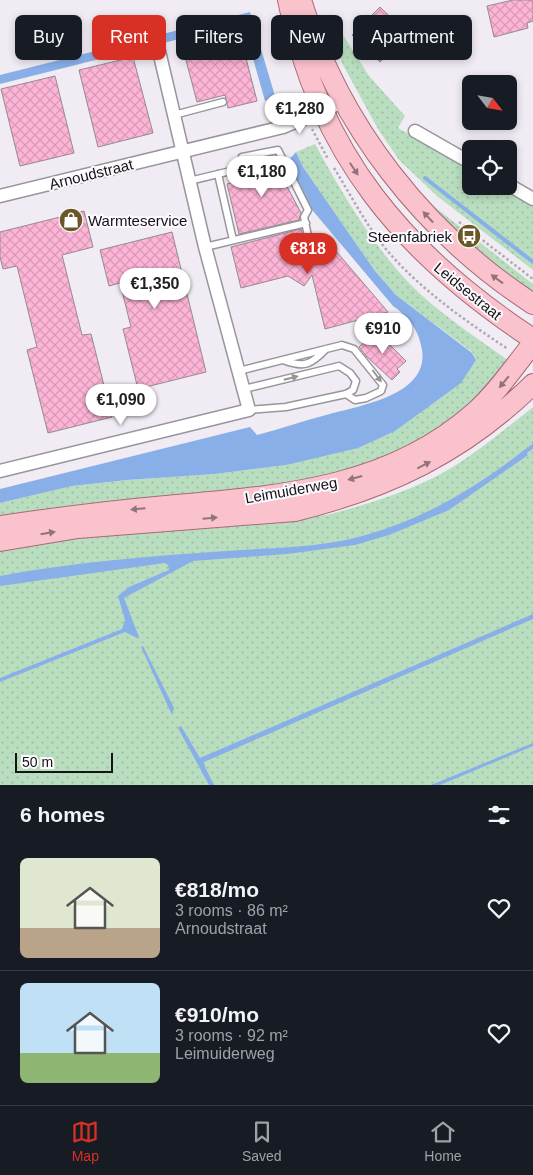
<!DOCTYPE html>
<meta charset="utf-8">
<style>
:root{--surface:#171b24;--page:#20242c;--text:#f1f3f6;--muted:#9ea1a6;--line:#363941;--accent:#d93025}
body{margin:0;font-family:Arial,sans-serif;background:var(--page);color:var(--text);height:100vh;display:flex;flex-direction:column;font-size:19px;white-space:nowrap}
*{box-sizing:border-box;margin:0}
p{font-size:16px;color:var(--muted)}
.icon{flex:none;width:28px;height:28px;fill:none;stroke:currentColor;stroke-width:2;stroke-linecap:round;stroke-linejoin:round}
.map{position:relative;height:785px;overflow:hidden}
.panel{display:flex;flex-direction:column;background:var(--surface);flex:1}
.panel>*{flex:none}
.guide{position:absolute;left:15px;top:15px;width:504px;height:45px;display:flex;gap:10px}
.needle{width:32px;rotate:121deg}
.fabs{position:absolute;left:462px;top:75px;display:grid;gap:10px}
.fabs a{display:grid;place-items:center;width:55px;height:55px;border-radius:8px;background:var(--surface);box-shadow:0 2px 8px #0003;font-size:25px}
.scale{position:absolute;left:15px;bottom:12px;width:98px;box-sizing:border-box;padding-left:5px;border:2px solid #151316;border-top:0;font-size:14px;line-height:18px;white-space:nowrap;color:#151316;-webkit-text-stroke:4px #fdfaff;paint-order:stroke}
.price{position:absolute;translate:-50% -42px;padding:0 11px;border-radius:18px;background:#fff;color:#222;font-size:16px;line-height:32px;filter:drop-shadow(0 1px 2px #0008)}
.price::after{content:'';position:absolute;left:50%;top:30px;width:15px;height:11px;margin-left:-8px;background:inherit;clip-path:polygon(0 0,100% 0,50% 100%)}
.price.on{background:var(--accent);color:#fff}
ul{padding:0;list-style:none}
li{display:flex;align-items:center;gap:15px;height:125px;padding:0 20px}
li+li{border-top:1px solid var(--line)}
li span{display:grid;place-items:center;flex:none;width:140px;height:100px;border-radius:8px;color:#555}
li>.icon{margin-inline-start:auto}
span .icon{width:60px;height:60px;fill:#fffc;stroke-width:1}
li b{font-size:21px}
h2{display:flex;justify-content:space-between;align-items:center;height:60px;padding:0 20px;font-size:21px}
.tag{padding:0 18px;border-radius:8px;background:var(--surface);box-shadow:0 2px 8px #0003;font-size:18px;line-height:45px}
.tag.on{background:var(--accent);color:#fff}
.tab-bar{display:flex;justify-content:space-around;align-items:center;height:70px;border-top:1px solid var(--line);background:var(--surface);font-size:14px;color:var(--muted)}
.tab-bar a{display:grid;justify-items:center;gap:2px}
.tab-bar .on{color:var(--accent)}
.map>svg:first-child{display:block}
</style>
<div class="map">
<svg width="533" height="785" viewBox="0 0 533 785">
<defs>
<pattern id="green-dots" width="8" height="8" patternUnits="userSpaceOnUse" patternTransform="scale(1.25)"><rect width="8" height="8" fill="#b9debf"/><path d="M2 2h.1M6 6h.1" fill="none" stroke="#9ebea3" stroke-width="1.8" stroke-linecap="round"/></pattern>
<pattern id="building-cross-hatch" width="8" height="8" patternUnits="userSpaceOnUse" patternTransform="scale(1.25)"><rect width="8" height="8" fill="#fdb4d6"/><path d="M0 0l8 8M0 8l8-8" fill="none" stroke="#d89ab7"/></pattern>
</defs>
<rect width="100%" height="100%" fill="#f1ecf4"/>
<path fill="url(#green-dots)" d="M330,14L369,76L405,116L398,128L471,169V186H503L533,202V270L437,196L399,160L378,129L343,65L334,42Z
M315,144C342,193 371,243 409,283C438,313 476,337 509,361L499,377L439,431L334,480L0,522V503L72,486L127,480L215,474L286,465L476,359L472,352L396,295L375,271L303,167L296,152Z
M408,186L533,284V299L523,292L484,254L454,231Z
M533,407V785H0V545L327,515C368,504 409,492 446,471C477,453 505,429 533,407Z"/>
<path fill="#89afe9" d="M250,12L275,96L265,101L243,23L0,84V75Z
M296,152L303,167L375,271L396,295L472,353L476,360L461,383L395,431L358,448L286,465L215,474L127,480L72,486L0,503V489L250,427L257,435C280,429 303,421 326,415C360,405 434,395 421,345C417,327 407,316 393,306L308,205L288,161Z
M524,450L528,455L449,510L389,535L355,545L287,554L193,561L124,598L139,637L137,638L125,632L0,682V678L122,629L125,620L118,596L129,587L169,570L168,565L165,563L0,586V576C74,562 151,556 226,551C265,548 307,548 346,540C413,525 471,492 524,450Z
M533,614V619L204,762L205,767L214,785H209L178,728L181,726L200,758Z
M143,646L174,708L172,715L141,647Z
M533,743V746L440,785H431Z"/>
<g fill="none" stroke-linecap="round" stroke-linejoin="round">
<path stroke="#89afe9" stroke-width="4" d="M425,178L533,262
M525,452L533,446"/>
</g>
<path fill="url(#building-cross-hatch)" stroke="#938b8e" d="M513,0H533V21L527,23L528,28L494,37L487,6Z
M380,7L408,34L380,62L352,35Z
M239,31L257,101L228,108L225,95L197,102L182,45Z
M133,57L153,133L98,147L79,70Z
M55,76L74,153L20,166L1,89Z
M271,156L301,213L299,220L239,234L227,184L252,177L248,161Z
M84,211L93,247L62,255L82,335L91,334L112,417L48,433L27,350L37,347L17,266L3,269L0,257V232Z
M301,229L306,247L330,244L388,312L325,329L312,275L304,286L288,276L241,288L231,247Z
M172,232L206,372L138,389L123,329L131,327L120,283L109,286L100,250Z
M376,331L406,361L397,369L400,372L392,380L366,356L359,347Z"/>
<g fill="none" stroke-linecap="round" stroke-linejoin="round">
<g stroke="#99959c" stroke-width="9">
<path id="lane" d="M174,115L223,102
M218,174L233,240
M189,181L243,168L242,157L278,150L308,210L304,217L308,236
M205,247L306,223
M283,360C304,368 311,365 326,349
M239,371L342,345L354,349L383,385L381,391L366,398L355,400L346,394
M244,389L339,366L350,373L356,381L353,390L346,394L286,407L249,410"/>
</g>
<g stroke="#99959c" stroke-width="15">
<path id="street" d="M415,131L471,163
M509,185L533,199
M0,196L283,127L343,102
M0,471L249,410L205,247L159,51"/>
</g>
<g stroke="#a86a76" stroke-width="22">
<path id="primary" d="M288,0C318,154 405,255 533,339
M301,0C339,125 424,233 533,304
M0,526C55,518 110,511 166,506C277,496 387,490 475,412C498,391 514,367 533,343
M0,541L78,528L295,511C388,488 464,452 533,384"/>
</g>
<path stroke="#ada9b0" stroke-width="2.5" stroke-dasharray="2.5 2.5" stroke-linecap="butt" d="M312,129L328,159
M334,168C352,197 368,229 391,255C424,292 467,322 508,349
M459,222L533,279"/>
<use href="#lane" stroke="#fff" stroke-width="6"/>
<use href="#street" stroke="#fff" stroke-width="12"/>
<use href="#primary" stroke="#fac2cc" stroke-width="20"/>
</g>
<defs><path id="oneway-solid" d="M-6-.8H1V-3.2L6.5 0L1 3.2V.8H-6Z" transform="scale(1.25)"/></defs>
<g fill="#93737a">
<use href="#oneway-solid" transform="translate(354 169) rotate(56)"/>
<use href="#oneway-solid" transform="translate(428 217) rotate(-133)"/>
<use href="#oneway-solid" transform="translate(497 279) rotate(-144)"/>
<use href="#oneway-solid" transform="translate(504 382) rotate(130)"/>
<use href="#oneway-solid" transform="translate(424 465) rotate(-27)"/>
<use href="#oneway-solid" transform="translate(355 478) rotate(165)"/>
<use href="#oneway-solid" transform="translate(138 509) rotate(175)"/>
<use href="#oneway-solid" transform="translate(210 518) rotate(-5)"/>
<use href="#oneway-solid" transform="translate(48 533) rotate(-9)"/>
</g>
<g fill="#969596">
<use href="#oneway-solid" transform="translate(377 376) rotate(53)"/>
<use href="#oneway-solid" transform="translate(291 378) rotate(-14)"/>
</g>
<defs>
<g id="shop-disc" transform="scale(1.25)"><circle r="9.5" fill="#695725" stroke="#fdfaff"/><path d="M-5-2.5h2.3a2.7 3.5 0 0 1 5.4 0H5L5.5 6h-11ZM-1.5-2.5h3a1.5 2.3 0 0 0-3 0Z" fill="#fff"/></g>
<g id="bus-disc" transform="scale(1.25)"><circle r="9.5" fill="#695725" stroke="#fdfaff"/><path d="M-5-6H5V4H4V6H2V4H-2V6H-4V4H-5ZM-3.5-4V0h7V-4ZM-3.5 1.2v1.5H-2V1.2ZM2 1.2v1.5H3.5V1.2Z" fill="#fff"/></g>
</defs>
<g fill-rule="evenodd">
<use href="#shop-disc" x="71" y="220"/>
<use href="#bus-disc" x="469" y="236"/>
</g>
<g text-anchor="middle" dominant-baseline="central" stroke-width="4" stroke-linejoin="round" paint-order="stroke">
<g font-size="15" fill="#151316" stroke="#fdfaff">
<text transform="translate(91 174) rotate(-14)">Arnoudstraat</text>
<text transform="translate(468 291) rotate(39)">Leidsestraat</text>
<text transform="translate(291 490) rotate(-10)">Leimuiderweg</text>
</g>
<g font-size="15" fill="#151316" stroke="#fdfaff" text-anchor="start">
<text x="88" y="220">Warmteservice</text>
<text x="452" y="236" text-anchor="end">Steenfabriek</text>
</g>
</g>
</svg>
<div class="fabs">
<a><svg class="needle" viewBox="-14 -14 28 28"><path d="M0-13l5 13h-10z" fill="#e53935"/><path d="M0 13l5-13h-10z" fill="#9ea1a6"/></svg></a>
<a><svg class="icon" aria-label="locate" viewBox="0 0 24 24"><circle cx="12" cy="12" r="6"/><path d="M12 2v4M12 18v4M2 12h4M18 12h4"/></svg></a>
</div>
<div class="scale">50 m</div>
<b class="price" style="left:300px;top:135px">€1,280</b>
<b class="price" style="left:262px;top:198px">€1,180</b>
<b class="price on" style="left:308px;top:275px">€818</b>
<b class="price" style="left:155px;top:310px">€1,350</b>
<b class="price" style="left:383px;top:355px">€910</b>
<b class="price" style="left:121px;top:426px">€1,090</b>
<div class="guide">
<a class="tag">Buy</a>
<a class="tag on">Rent</a>
<a class="tag">Filters</a>
<a class="tag">New</a>
<a class="tag">Apartment</a>
</div>
</div>
<section class="panel">
<h2>6 homes<svg class="icon" aria-label="filters" viewBox="0 0 24 24"><path d="M4 7h16M4 17h16"/><circle cx="9" cy="7" r="2"/><circle cx="15" cy="17" r="2"/></svg></h2>
<ul>
<li><span style="background:linear-gradient(#dfe7d0 70%,#b9a48a 0)"><svg class="icon" aria-label="home" viewBox="0 0 24 24"><path d="M3 11l9-7 9 7M6 9v11h12V9"/></svg></span><div><b>€818/mo</b><p>3 rooms · 86 m²</p><p>Arnoudstraat</p></div><svg class="icon" aria-label="heart" viewBox="0 0 24 24"><path d="M12 20l-8-8c-3-5 5-10 8-4 3-6 11-1 8 4z"/></svg></li>
<li><span style="background:linear-gradient(#bfe0f5 70%,#8fb573 0)"><svg class="icon" aria-label="home" viewBox="0 0 24 24"><path d="M3 11l9-7 9 7M6 9v11h12V9"/></svg></span><div><b>€910/mo</b><p>3 rooms · 92 m²</p><p>Leimuiderweg</p></div><svg class="icon" aria-label="heart" viewBox="0 0 24 24"><path d="M12 20l-8-8c-3-5 5-10 8-4 3-6 11-1 8 4z"/></svg></li>
</ul>
</section>
<nav class="tab-bar">
<a class="on"><svg class="icon" aria-label="map" viewBox="0 0 24 24"><path d="M3 6l6-2 6 2 6-2v14l-6 2-6-2-6 2zM9 4v14M15 6v14"/></svg>Map</a>
<a><svg class="icon" aria-label="saved" viewBox="0 0 24 24"><path d="M7 4h10v16l-5-4-5 4z"/></svg>Saved</a>
<a><svg class="icon" aria-label="home" viewBox="0 0 24 24"><path d="M3 11l9-7 9 7M6 9v11h12V9"/></svg>Home</a>
</nav>
